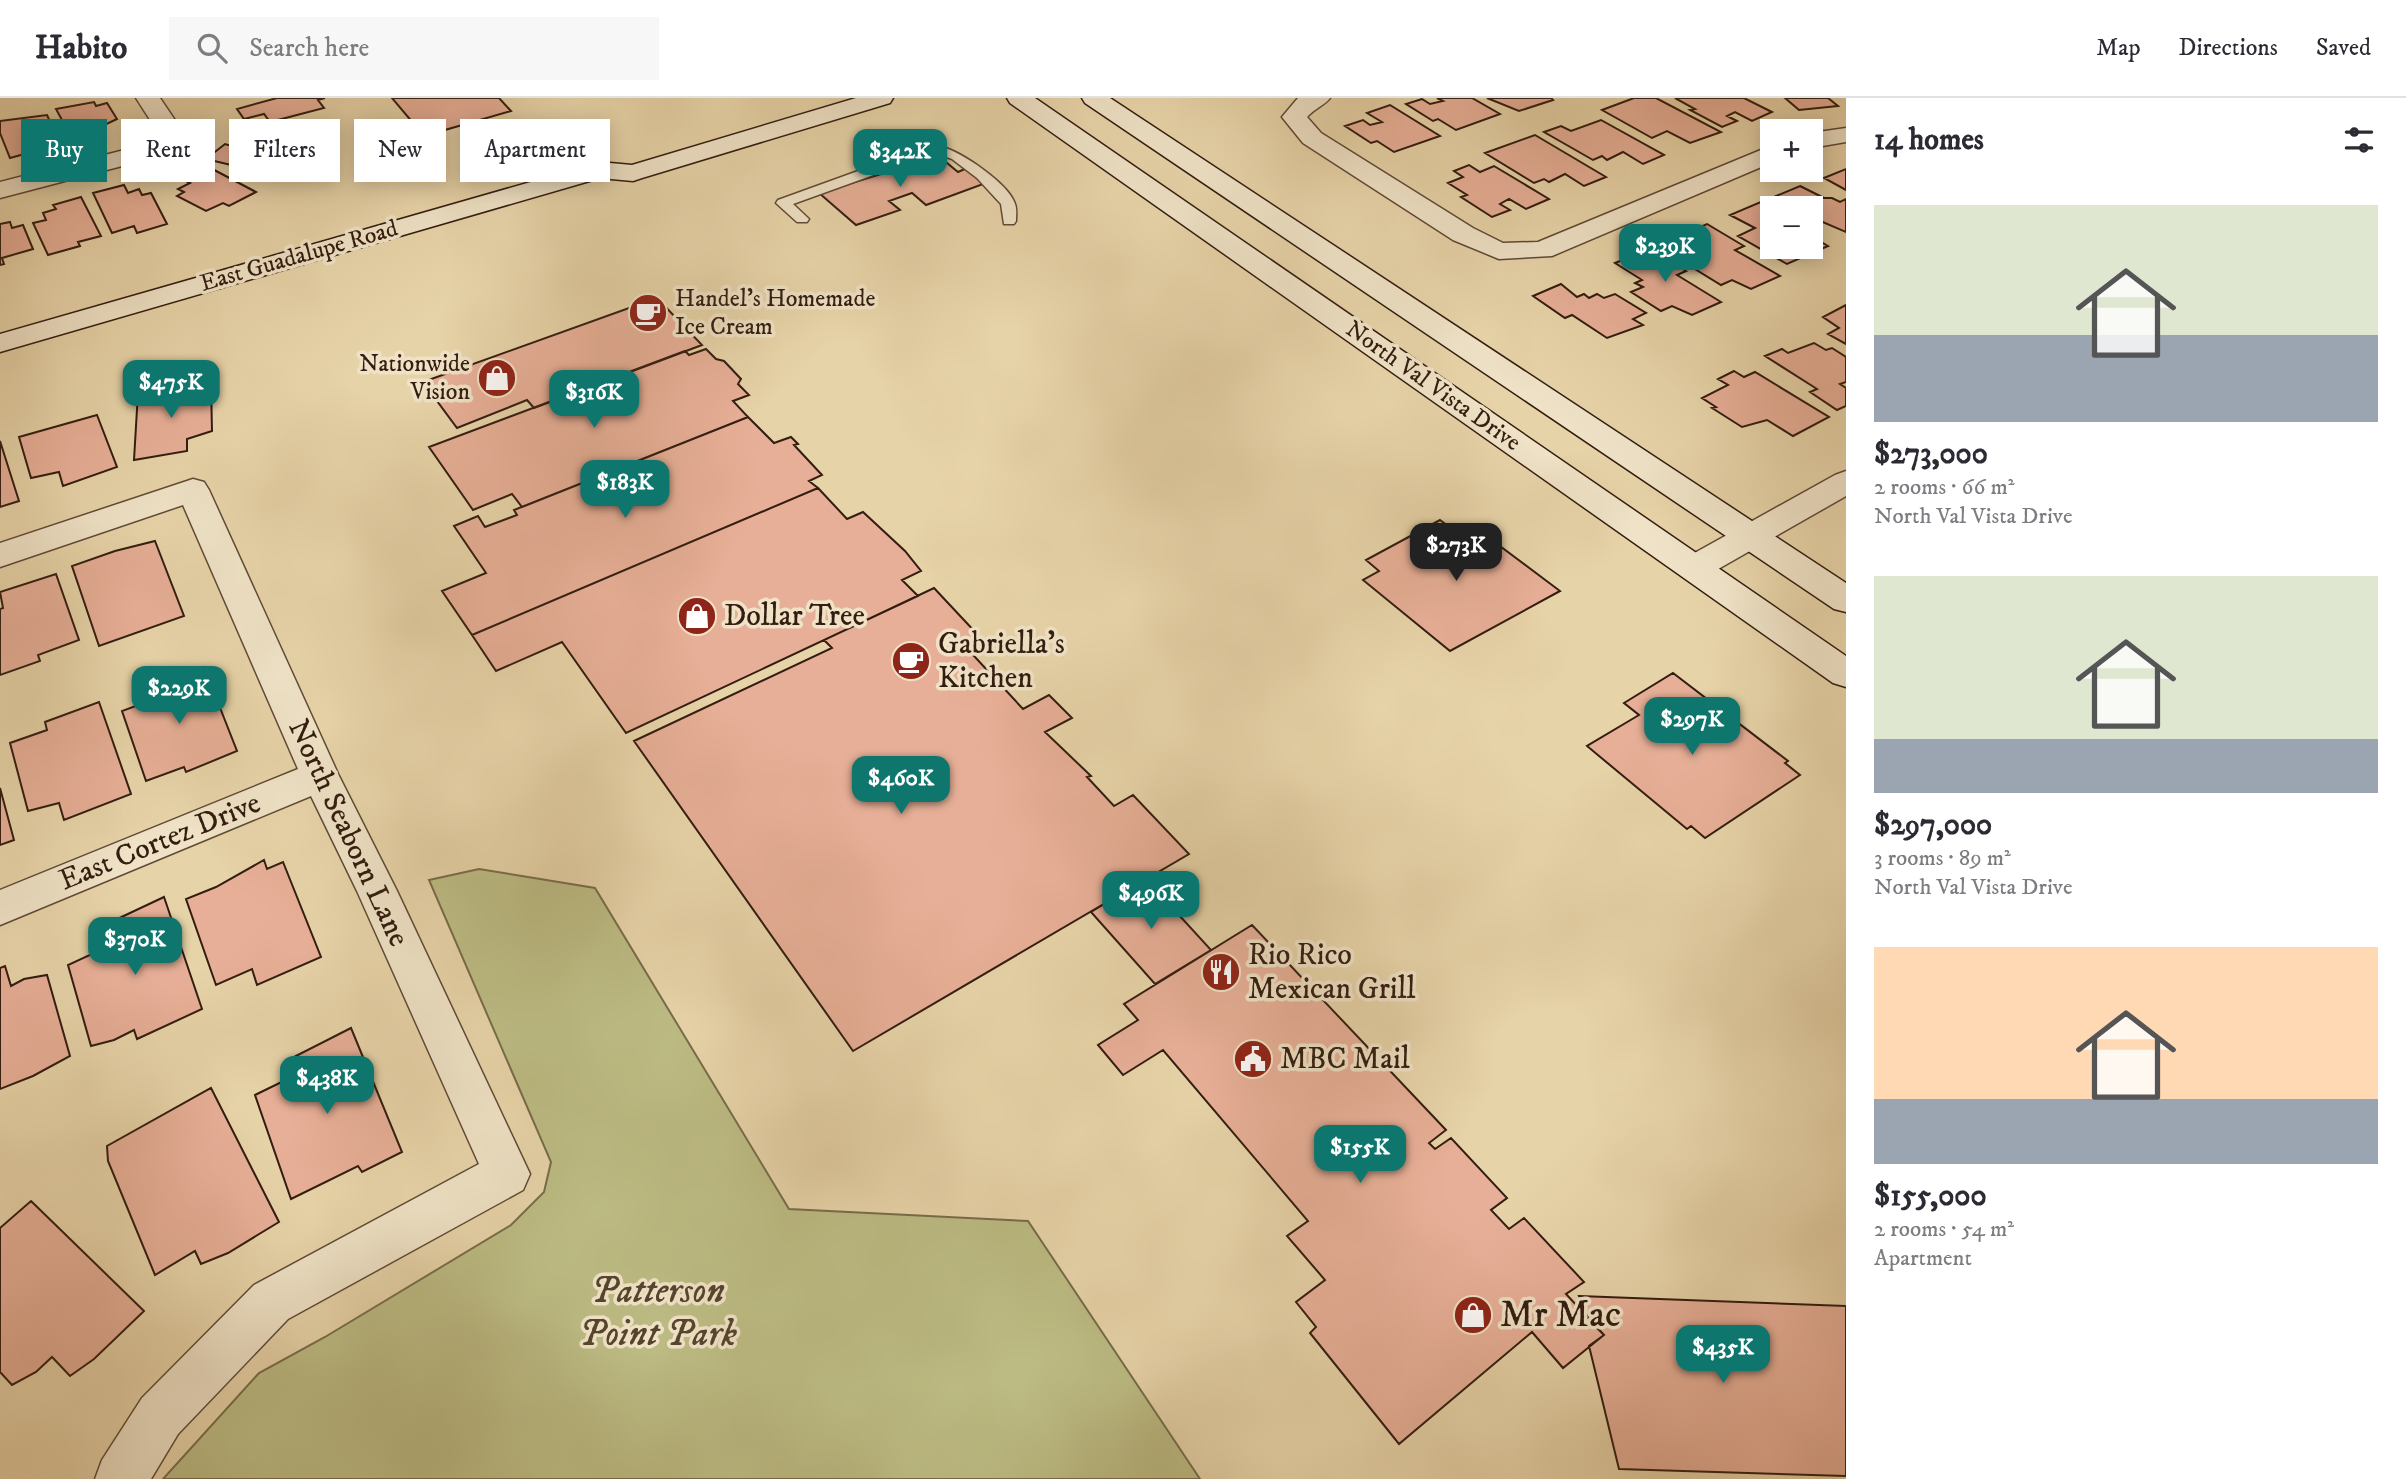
<!DOCTYPE html>
<meta charset="utf-8">
<style>
:root{--surface:#fff;--page:#f7f7f7;--text:#2b2b33;--muted:#7c7c81;--line:#e1e1e2;--accent:#0f766e}
body{margin:0;font-family:"IM FELL DW Pica",serif;background:var(--page);color:var(--text);height:100vh;display:flex;flex-direction:column;font-size:26px;white-space:nowrap}
*{box-sizing:border-box;margin:0}
p{font-size:23px;color:var(--muted)}
.icon{flex:none;width:38px;height:38px;fill:none;stroke:currentColor;stroke-width:2;stroke-linecap:round;stroke-linejoin:round}
.map{position:relative;flex:1;overflow:hidden}
.drawer{display:flex;flex-direction:column;background:var(--surface);width:560px}
.drawer>*{flex:none}
.guide{position:absolute;left:21px;top:21px;width:665px;height:63px;display:flex;gap:14px}
.controls{position:absolute;left:1760px;top:21px;display:grid;gap:14px}
.controls a{display:grid;place-items:center;width:63px;height:63px;border-radius:0px;background:var(--surface);box-shadow:0 4px 18px #0003;font-size:35px}
.price{position:absolute;translate:-50% -60px;padding:0 16px;border-radius:14px;background:var(--accent);color:#fff;font-size:23px;line-height:46px;filter:drop-shadow(0 2px 4px #0008)}
.price::after{content:'';position:absolute;left:50%;top:42px;width:21px;height:16px;margin-left:-10px;background:inherit;clip-path:polygon(0 0,100% 0,50% 100%)}
.price.active{background:#222;color:#fff}
ul{padding:0;list-style:none}
li{display:grid;align-content:center;gap:14px;height:371px;padding:0 28px}
li span{display:grid;place-items:center;height:217px;border-radius:0px;color:#555}
li>.icon{margin-inline-start:auto}
span .icon{width:126px;height:126px;fill:#fffc;stroke-width:1}
li b{font-size:30px}
h2{display:flex;justify-content:space-between;align-items:center;height:84px;padding:0 28px;font-size:30px}
.pill{padding:0 24px;border-radius:0px;background:var(--surface);box-shadow:0 4px 18px #0003;font-size:24px;line-height:63px}
.pill.active{background:var(--accent);color:#fff}
header{display:flex;align-items:center;gap:42px;box-sizing:border-box;height:98px;padding:0 35px;background:var(--surface);border-bottom:2px solid var(--line)}
header strong{font-size:33px}
nav{display:flex;gap:38px;margin-inline-start:auto;font-size:24px}
.search{width:490px;height:63px;background:var(--page);display:flex;align-items:center;gap:18px;box-sizing:border-box;padding:0 24px;border-radius:0px;color:var(--muted);font-size:26px}
main{display:flex;flex:1;min-height:0}
.map>svg:first-child{display:block}
</style>
<header>
<strong>Habito</strong>
<div class="search"><svg class="icon" aria-label="search" viewBox="0 0 24 24"><circle cx="10" cy="10" r="6"/><path d="M15 15l6 6"/></svg>Search here</div>
<nav><a>Map</a><a>Directions</a><a>Saved</a></nav>
</header>
<main>
<div class="map">
<svg width="1846" height="1381" viewBox="0 0 1846 1381">
<rect width="100%" height="100%" fill="#e7d3a8"/>
<filter id="stains"><feTurbulence type="fractalNoise" baseFrequency=".00286" numOctaves="4"/><feColorMatrix values="0 0 0 0 .2 0 0 0 0 .09 0 0 0 0 .02 0 0 0 .5 -.17"/></filter>
<radialGradient id="worn" r=".72"><stop offset=".6" stop-color="#630" stop-opacity="0"/><stop offset="1" stop-color="#630" stop-opacity=".3"/></radialGradient>
<path fill="#bcbb83" stroke="#786c4a" stroke-width="2" d="M479,771L595,790L789,1111L1028,1123L1200,1381H163L259,1275L325,1239L511,1127L544,1094L551,1064L429,782Z"/>
<path fill="#e7af97" stroke="#331d10" stroke-width="2" d="M277,0H325L318,2L324,10L270,24L264,16L244,21L237,11Z
M392,0H499L511,13L424,38Z
M1437,0H1472L1500,16L1456,32L1438,21L1433,23L1406,6L1422,1L1430,6L1443,3Z
M1487,0H1551L1553,2L1519,13Z
M1634,0H1656L1721,34L1690,45L1667,33L1652,40L1602,12Z
M1675,0H1744L1772,14L1752,23L1735,14L1727,18L1737,23L1722,29L1690,12L1695,11Z
M1785,0H1828L1838,8L1799,12Z
M94,4L96,8L107,5L117,21L100,29L104,36L74,44L56,11Z
M1390,7L1440,38L1394,54L1377,43L1371,45L1345,28L1363,22L1370,27L1382,24L1367,15Z
M47,17L56,37L45,40L47,45L37,47L39,52L10,60L0,35V23Z
M1601,22L1664,57L1643,66L1623,54L1607,62L1602,58L1593,62L1544,34L1561,28L1571,33Z
M1535,37L1606,79L1584,88L1565,76L1549,84L1544,81L1534,85L1485,55Z
M260,41L313,54L281,79L206,61L225,46L246,52Z
M941,60L958,74L967,70L986,85L926,107L912,95L889,103L900,112L856,127L819,95L881,76L879,74L913,63L918,67Z
M201,65L256,94L229,108L223,105L206,113L177,98L184,94L178,91L190,85L175,77Z
M1469,67L1480,74L1494,68L1549,101L1526,111L1509,101L1500,106L1510,112L1492,119L1461,99L1467,97L1448,85L1463,79L1454,73Z
M1846,71V92L1824,80Z
M124,87L128,95L139,91L142,97L151,95L167,126L137,135L134,128L112,135L93,95Z
M1800,88L1824,100H1832L1840,104L1846,101V134L1811,119V110H1786L1769,101Z
M81,99L101,138L78,144L80,148L48,157L33,125L46,122L43,115L56,111L53,107Z
M1763,103L1776,110H1773V149H1811V138L1828,148L1787,166L1738,138L1755,130L1730,117Z
M10,124L12,130L23,127L33,151L2,160L4,166L0,167V126Z
M1707,126L1744,148L1735,152L1780,178L1751,191L1732,182L1721,187L1690,168L1701,164L1694,159L1701,156L1674,140Z
M1649,151L1686,173L1677,177L1721,204L1692,217L1672,208L1661,213L1631,194L1643,189L1635,185L1642,182L1615,165Z
M1561,186L1577,199L1584,196L1589,200L1597,196L1604,200L1615,196L1646,215L1633,221L1643,227L1607,240L1572,217L1565,220L1533,198Z
M657,200L702,247L534,310L527,302L457,330L423,284Z
M1846,207V246L1828,236L1839,230L1823,219Z
M1814,245L1826,252L1832,250L1846,259V284L1840,286L1846,290V308L1837,312L1810,294L1817,291L1765,258L1782,251L1788,255Z
M706,251L716,261L724,263L741,281L738,286L749,297L733,303L748,319L522,409L512,396L473,412L429,349L685,253L689,257Z
M1734,273L1744,279L1755,274L1829,319L1793,338L1767,322L1742,329L1712,310L1716,309L1702,300L1728,287L1718,281Z
M183,286V293L211,288L212,333L187,341V353L134,362L138,294Z
M97,317L117,369L63,388L59,374L31,380L19,339Z
M748,319L774,345L791,339L798,346L794,347L822,377L809,383L818,390L472,537L442,493L486,475L454,428L478,418L485,429L517,417L514,412Z
M0,343L19,403L0,409Z
M818,390L847,421L863,414L905,453L921,473L902,482L918,498L626,635L562,544L496,573L472,537Z
M1440,422L1463,439L1477,431L1560,493L1450,553L1363,482L1379,473L1366,462Z
M155,443L184,518L99,548L72,468L115,453Z
M56,476L79,542L38,557L40,563L0,577V511L3,510L0,494Z
M934,490L978,537L962,545L1023,611L1049,597L1072,620L1045,634L1091,678L1087,679L1114,708L1133,697L1189,756L853,953L634,643L832,550L824,542Z
M204,569L237,653L186,674L184,669L146,683L122,613L152,602L148,590Z
M1673,575L1788,663L1785,665L1800,677L1705,740L1691,728L1687,731L1587,648L1639,617L1624,605Z
M99,604L131,696L64,722L59,705L28,713L10,645L47,632L45,624Z
M0,690L14,742L0,747Z
M264,762L267,771L283,764L321,859L257,887L252,871L216,887L186,801L216,789Z
M1146,781L1211,852L1155,886L1091,814Z
M164,799L202,911L137,941L134,932L114,942L91,948L68,867L90,857L103,848L98,830Z
M1252,827L1446,1032L1429,1045L1435,1051L1451,1040L1507,1100L1491,1112L1509,1131L1524,1120L1584,1184L1566,1196L1604,1237L1563,1270L1532,1234L1399,1346L1310,1235L1316,1229L1296,1204L1325,1182L1287,1138L1308,1123L1163,952L1123,977L1098,947L1138,922L1124,906Z
M5,868L11,888L24,881L47,877L70,958L33,978L0,991V870Z
M351,930L402,1054L362,1074L358,1068L291,1101L255,997L292,979L286,963Z
M211,990L279,1124L228,1155L201,1166L195,1153L155,1177L108,1063L107,1048Z
M31,1103L144,1213L94,1261L70,1278L52,1259L36,1274L12,1287L0,1274V1130Z
M1579,1198L1846,1208V1378L1619,1371L1589,1248L1604,1237L1590,1223Z"/>
<g fill="none" stroke-linecap="round" stroke-linejoin="round">
<g stroke="#604a36" stroke-width="3">
<path id="lane" d="M942,49C962,54 1009,86 1015,106C1017,111 1016,118 1016,123L1014,126H1004L1001,106L977,80L952,61L941,57L926,58L793,106L809,121L807,124H797L776,105L778,102L919,51Z"/>
</g>
<g stroke="#604a36" stroke-width="3">
<path id="street" d="M136,0H160L191,46L187,51L0,100V84L163,42Z
M1298,0H1330C1325,7 1315,10 1307,19L1321,35L1473,130L1503,145L1538,144L1773,47V64L1552,158L1499,161L1453,142L1303,45L1282,19Z
M1846,30V44L1811,50V35Z
M1846,373V398L1706,478L1694,482L1682,478L1677,470L1682,462L1835,377Z
M193,381L204,384L209,392L339,678L397,793L530,1076L523,1092L288,1221L178,1336L151,1381H95L102,1362L142,1300L254,1187L479,1066L357,793L311,698L0,827V792L298,671L183,407L0,469V445Z"/>
</g>
<g stroke="#331d10" stroke-width="3">
<path id="secondary" d="M856,0H893L890,5L642,80L633,83L600,80L0,254V236L590,67L599,64L632,67Z
M1007,0H1035L1846,558V589L1833,585L1010,5Z
M1082,0H1110L1846,485V514L1834,511L1085,5Z"/>
</g>
<use href="#lane" fill="#efe2c6" fill-rule="evenodd"/>
<use href="#street" fill="#efe2c6" fill-rule="evenodd"/>
<use href="#secondary" fill="#efe2c6" fill-rule="evenodd"/>
</g>
<defs>
<g id="cafe-disc" transform="scale(2.0125)"><circle r="9.5" fill="#8f2418" stroke="#efe2c6"/><path d="M-5.5-4.5H6V0H3Q3 3.5 0 3.5H-2.5Q-5.5 3.5-5.5 0ZM3-3.2v2h1.7v-2ZM-6 4.5H4V6H-6Z" fill="#fff"/></g>
<g id="shop-disc" transform="scale(2.0125)"><circle r="9.5" fill="#8f2418" stroke="#efe2c6"/><path d="M-5-2.5h2.3a2.7 3.5 0 0 1 5.4 0H5L5.5 6h-11ZM-1.5-2.5h3a1.5 2.3 0 0 0-3 0Z" fill="#fff"/></g>
<g id="restaurant-disc" transform="scale(2.0125)"><circle r="9.5" fill="#8f2418" stroke="#efe2c6"/><path d="M-5-6h1v4h1v-4h1v4h1v-4h1v5L-1.5 .5V6h-2V.5L-5-1ZM5-6V6H3V1.5H1.5Q1.5-4 5-6Z" fill="#fff"/></g>
<g id="civic-disc" transform="scale(2.0125)"><circle r="9.5" fill="#8f2418" stroke="#efe2c6"/><path d="M-.6-6.5H3V-4.5H.6V-3L4-1V1h2V6H-6V1h2V-1L-.6-3ZM-1.2 2.5V6h2.4V2.5Z" fill="#fff"/></g>
</defs>
<g fill-rule="evenodd">
<use href="#cafe-disc" x="648" y="215"/>
<use href="#shop-disc" x="497" y="280"/>
<use href="#shop-disc" x="697" y="518"/>
<use href="#cafe-disc" x="911" y="563"/>
<use href="#restaurant-disc" x="1221" y="874"/>
<use href="#civic-disc" x="1253" y="961"/>
<use href="#shop-disc" x="1473" y="1217"/>
</g>
<g text-anchor="middle" dominant-baseline="central" stroke-width="7" stroke-linejoin="round" paint-order="stroke">
<g font-size="24" fill="#331d10" stroke="#efe2c6">
<text transform="translate(299 158) rotate(-16)">East Guadalupe Road</text>
<text transform="translate(1433 288) rotate(35)">North Val Vista Drive</text>
</g>
<g font-size="24" fill="#331d10" stroke="#efe2c6" text-anchor="start">
<text x="675" y="201">Handel's Homemade<tspan x="675" dy="28">Ice Cream</tspan></text>
<text x="470" y="266" text-anchor="end">Nationwide<tspan x="470" dy="28">Vision</tspan></text>
</g>
<g font-size="30" fill="#331d10" stroke="#efe2c6" text-anchor="start">
<text x="724" y="518">Dollar Tree</text>
<text x="938" y="546">Gabriella's<tspan x="938" dy="34">Kitchen</tspan></text>
<text x="1248" y="857">Rio Rico<tspan x="1248" dy="34">Mexican Grill</tspan></text>
<text x="1280" y="961">MBC Mail</text>
</g>
<g font-size="30" fill="#331d10" stroke="#efe2c6">
<text transform="translate(348 735) rotate(65)">North Seaborn Lane</text>
<text transform="translate(160 744) rotate(-22)">East Cortez Drive</text>
</g>
<g font-size="37" font-style="italic" fill="#55442d" stroke="#efe2c6">
<text x="658" y="1193">Patterson<tspan x="658" dy="43">Point Park</tspan></text>
</g>
<g font-size="37" fill="#331d10" stroke="#efe2c6" text-anchor="start">
<text x="1500" y="1217">Mr Mac</text>
</g>
</g>
<rect width="100%" height="100%" filter="url(#stains)"/>
<rect width="100%" height="100%" fill="url(#worn)"/>
</svg>
<div class="controls">
<a>+</a>
<a>−</a>
</div>
<b class="price" style="left:900px;top:91px">$342K</b>
<b class="price" style="left:1665px;top:186px">$239K</b>
<b class="price" style="left:171px;top:322px">$475K</b>
<b class="price" style="left:594px;top:332px">$316K</b>
<b class="price" style="left:625px;top:422px">$183K</b>
<b class="price active" style="left:1456px;top:485px">$273K</b>
<b class="price" style="left:179px;top:628px">$229K</b>
<b class="price" style="left:1692px;top:659px">$297K</b>
<b class="price" style="left:901px;top:718px">$460K</b>
<b class="price" style="left:1151px;top:833px">$496K</b>
<b class="price" style="left:135px;top:879px">$370K</b>
<b class="price" style="left:327px;top:1018px">$438K</b>
<b class="price" style="left:1360px;top:1087px">$155K</b>
<b class="price" style="left:1723px;top:1287px">$435K</b>
<div class="guide">
<a class="pill active">Buy</a>
<a class="pill">Rent</a>
<a class="pill">Filters</a>
<a class="pill">New</a>
<a class="pill">Apartment</a>
</div>
</div>
<section class="drawer">
<h2>14 homes<svg class="icon" aria-label="filters" viewBox="0 0 24 24"><path d="M4 7h16M4 17h16"/><circle cx="9" cy="7" r="2"/><circle cx="15" cy="17" r="2"/></svg></h2>
<ul>
<li><span style="background:linear-gradient(#dfe7d0 60%,#9aa5b1 0)"><svg class="icon" aria-label="home" viewBox="0 0 24 24"><path d="M3 11l9-7 9 7M6 9v11h12V9"/></svg></span><div><b>$273,000</b><p>2 rooms · 66 m²</p><p>North Val Vista Drive</p></div></li>
<li><span style="background:linear-gradient(#dfe7d0 75%,#9aa5b1 0)"><svg class="icon" aria-label="home" viewBox="0 0 24 24"><path d="M3 11l9-7 9 7M6 9v11h12V9"/></svg></span><div><b>$297,000</b><p>3 rooms · 89 m²</p><p>North Val Vista Drive</p></div></li>
<li><span style="background:linear-gradient(#ffd9b3 70%,#9aa5b1 0)"><svg class="icon" aria-label="home" viewBox="0 0 24 24"><path d="M3 11l9-7 9 7M6 9v11h12V9"/></svg></span><div><b>$155,000</b><p>2 rooms · 54 m²</p><p>Apartment</p></div></li>
</ul>
</section>
</main>
